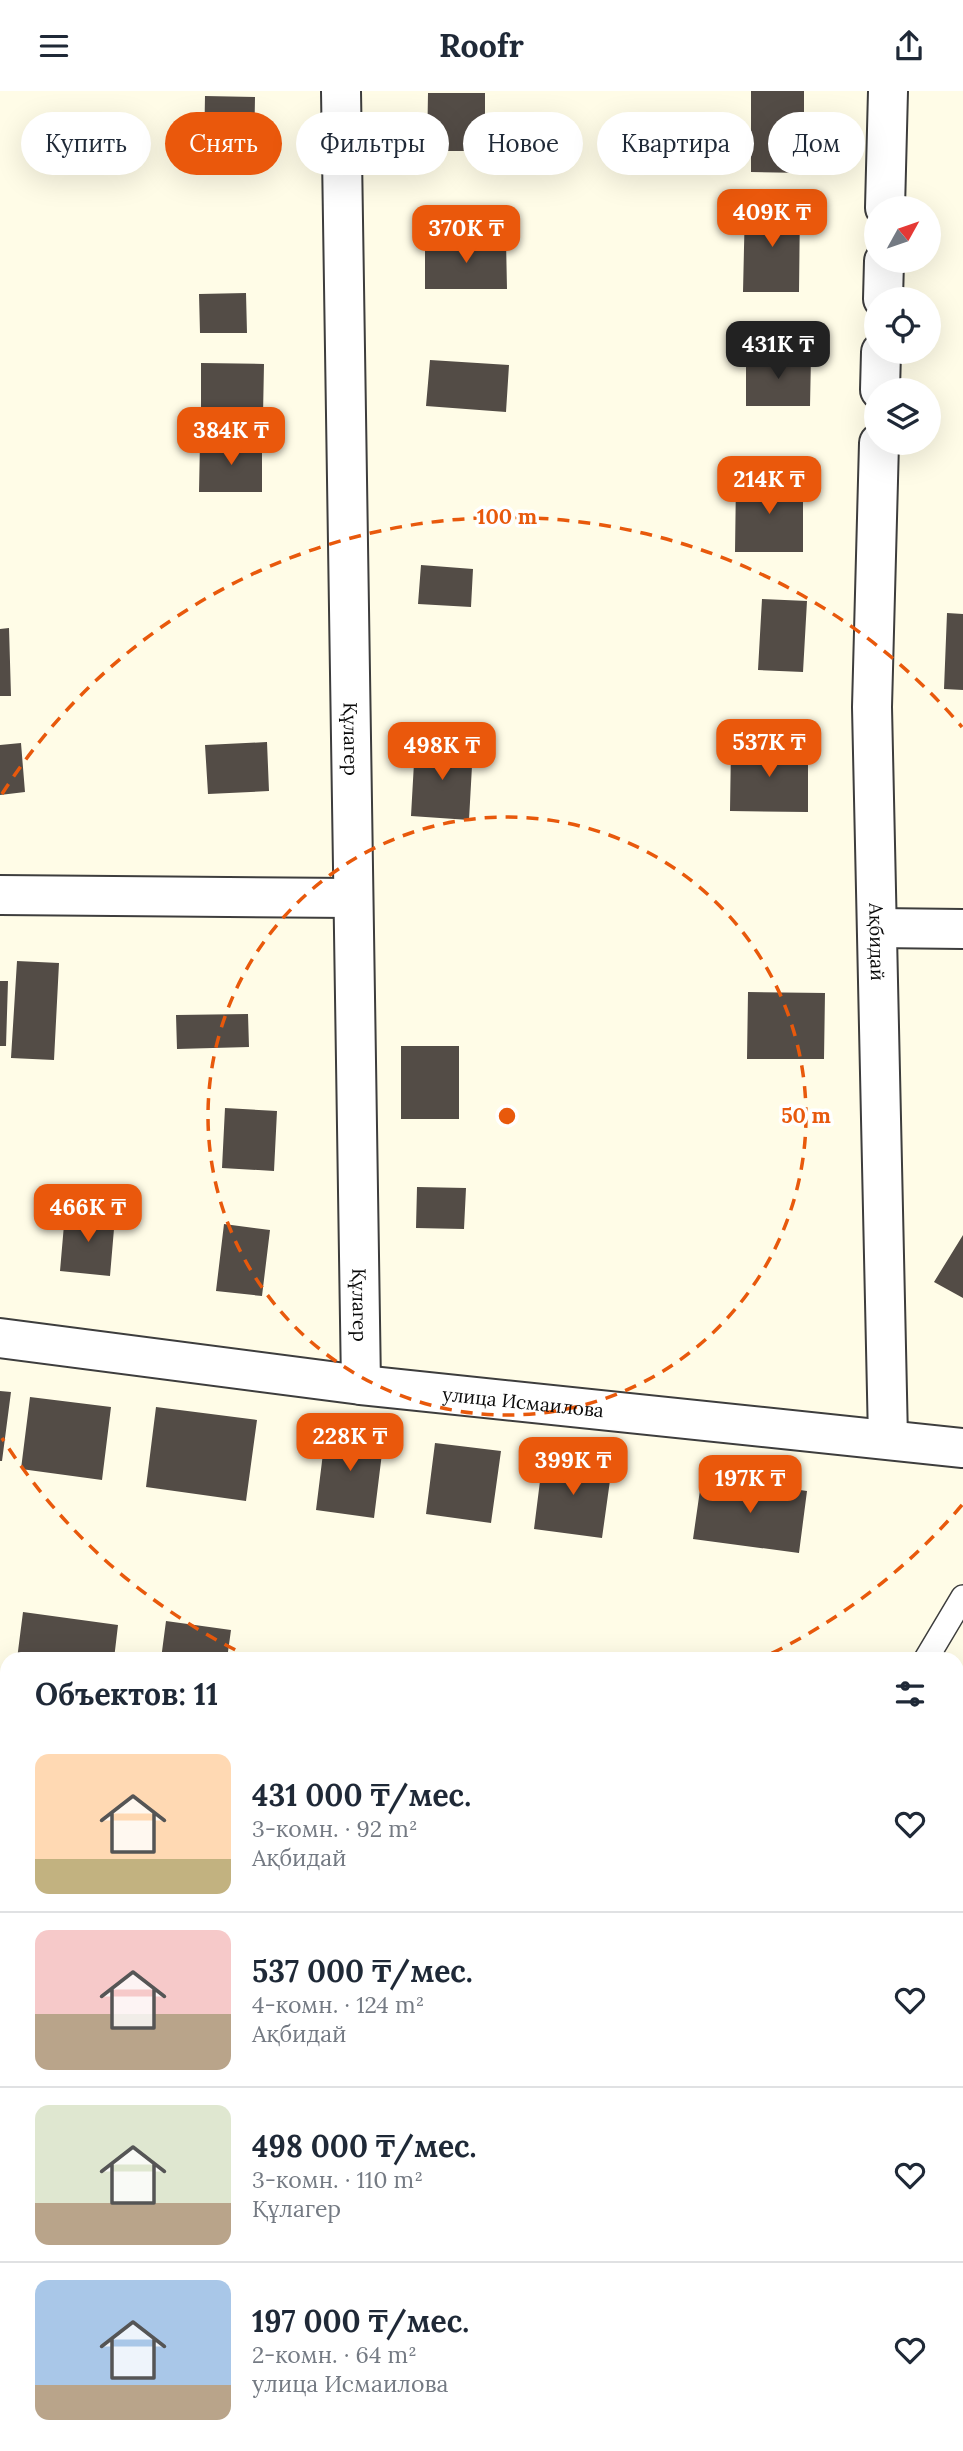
<!DOCTYPE html>
<html lang="ru">
<meta charset="utf-8">
<style>
:root{--surface:#fff;--page:#f2f2f3;--text:#1f2937;--muted:#747a83;--line:#e0e1e3;--accent:#ea580c}
body{margin:0;font-family:Lora,serif;background:var(--page);color:var(--text);height:100vh;display:flex;flex-direction:column;font-size:26px;white-space:nowrap}
*{box-sizing:border-box;margin:0}
p{font-size:23px;color:var(--muted)}
.icon{flex:none;width:38px;height:38px;fill:none;stroke:currentColor;stroke-width:2;stroke-linecap:round;stroke-linejoin:round}
.map{position:relative;flex:1;overflow:hidden}
.details{position:absolute;left:0px;top:1561px;width:964px;height:800px;display:flex;flex-direction:column;background:var(--surface);border-radius:21px 21px 0 0;box-shadow:0 7px 28px #0002}
.details>*{flex:none}
.hud{position:absolute;left:21px;top:21px;width:922px;height:63px;display:flex;gap:14px}
.needle{width:46px;rotate:50deg}
.buttons{position:absolute;left:864px;top:105px;display:grid;gap:14px}
.buttons a{display:grid;place-items:center;width:77px;height:77px;border-radius:50%;background:var(--surface);box-shadow:0 7px 28px #0002;font-size:35px}
.price{position:absolute;translate:-50% -60px;padding:0 16px;border-radius:14px;background:var(--accent);color:#fff;font-size:23px;line-height:46px;filter:drop-shadow(0 2px 4px #0008)}
.price::after{content:'';position:absolute;left:50%;top:42px;width:21px;height:16px;margin-left:-10px;background:inherit;clip-path:polygon(0 0,100% 0,50% 100%)}
.price.selected{background:#222;color:#fff}
ul{padding:0;list-style:none}
li{display:flex;align-items:center;gap:21px;height:175px;padding:0 35px}
li+li{border-top:2px solid var(--line)}
li span{display:grid;place-items:center;flex:none;width:196px;height:140px;border-radius:14px;color:#555}
li>.icon{margin-inline-start:auto}
span .icon{width:84px;height:84px;fill:#fffc;stroke-width:1}
li b{font-size:30px}
h2{display:flex;justify-content:space-between;align-items:center;height:84px;padding:0 35px;font-size:30px}
.pill{padding:0 24px;border-radius:32px;background:var(--surface);box-shadow:0 7px 28px #0002;font-size:24px;line-height:63px}
.pill.selected{background:var(--accent);color:#fff}
header{display:flex;justify-content:space-between;align-items:center;height:91px;padding:0 35px;background:var(--surface);font-size:32px;font-weight:700}
.map>svg:first-child{display:block}
</style>
<header><svg class="icon" aria-label="menu" viewBox="0 0 24 24"><path d="M4 6h16M4 12h16M4 18h16"/></svg>Roofr<svg class="icon" aria-label="share" viewBox="0 0 24 24"><path d="M12 15V3M7 8l5-5 5 5M5 13v7h14v-7"/></svg></header>
<div class="map">
<svg width="963" height="2360" viewBox="0 0 963 2360">
<rect width="100%" height="100%" fill="#fffce7"/>
<path fill="#534c46" d="M751,0H804V82L751,81Z
M428,2H485V60H427Z
M205,5L255,6L254,63L204,62Z
M745,114L800,115L799,201H743Z
M425,149H506L507,198H425Z
M246,202L247,242H200L199,203Z
M746,266H811L810,315H746Z
M430,269L509,274L506,321L426,315Z
M201,272L264,273L263,324L201,323Z
M200,350H262V401H199Z
M736,389L803,390V461H735Z
M421,474L473,478L471,516L418,513Z
M762,508L807,510L803,581L758,579Z
M947,522L963,523V599L944,598Z
M9,537L11,605H0V538Z
M267,651L269,700L208,703L205,654Z
M21,652L25,701L0,704V654Z
M415,654L473,657L469,729L411,725Z
M731,654L808,655V721L730,720Z
M17,870L59,872L54,969L11,967Z
M0,890H8L6,955H0Z
M748,901L825,902L824,968H747Z
M248,923L249,956L177,958L176,924Z
M401,955H459V1028H401Z
M225,1017L277,1020L274,1080L222,1077Z
M417,1096L466,1097L464,1138L416,1137Z
M65,1122L115,1126L110,1185L60,1180Z
M224,1133L270,1139L262,1205L216,1200Z
M963,1144V1207L934,1191Z
M0,1300L11,1301L2,1370H0Z
M30,1306L111,1316L102,1389L21,1378Z
M156,1316L257,1329L246,1410L146,1396Z
M326,1338L384,1346L374,1427L316,1419Z
M435,1352L501,1360L491,1432L426,1423Z
M543,1366L612,1375L602,1447L534,1438Z
M702,1385L807,1400L799,1462L693,1448Z
M23,1521L118,1534L114,1568H17Z
M166,1530L231,1539L227,1568H161Z
M963,1588V1648L957,1645V1598Z
M0,1782L7,1783V1865H0Z
M963,1890V1922L957,1919V1901Z
M0,1944L7,1945V2024L0,2023Z
M328,2354H415L412,2360H324Z"/>
<g fill="none" stroke-linecap="round" stroke-linejoin="round">
<g stroke="#3d3d3d" stroke-width="26">
<path id="lane" d="M926,1568L963,1506
M957,2100L963,2089
M282,2360L285,2354
M815,2360L818,2354"/>
</g>
<g stroke="#3d3d3d" stroke-width="42">
<g id="street">
<path id="s1" d="M341,0L361,1294"/>
<path d="M885,117L888,0"/>
<path d="M883,208L884,170"/>
<path d="M880,299L881,261"/>
<path id="s2" d="M879,352L872,616L888,1348"/>
<path d="M0,804L351,807"/>
<path d="M877,837L963,838"/>
<path id="s3" d="M0,1247L361,1294L963,1357"/>
<path d="M0,1673L7,1674"/>
<path d="M957,2004L963,2007"/>
</g>
</g>
<use href="#lane" stroke="#fff" stroke-width="23"/>
<use href="#street" stroke="#fff" stroke-width="38"/>
</g>
<g fill="none" stroke="#e8590c" stroke-width="3.5" stroke-dasharray="12 9">
<circle cx="507" cy="1025" r="299"/>
<path d="M962 1414A599 599 0 0 1 760 1568M254 1568A599 599 0 0 1 2 1347M2 703A599 599 0 0 1 962 636"/>
</g>
<g text-anchor="middle" dominant-baseline="central" stroke-width="7" stroke-linejoin="round" paint-order="stroke">
<g font-size="19" fill="#0a0a0a" stroke="#fff">
<text stroke="none"><textPath href="#s1" startOffset="648">Құлагер</textPath></text>
<text stroke="none"><textPath href="#s2" startOffset="499">Ақбидай</textPath></text>
<text stroke="none"><textPath href="#s1" startOffset="1214">Құлагер</textPath></text>
<text stroke="none"><textPath href="#s3" startOffset="527">улица Исмаилова</textPath></text>
</g>
</g>
<circle cx="507" cy="1025" r="10" fill="#e8590c" stroke="#fff" stroke-width="3.5"/>
<g font-size="21" text-anchor="middle" font-weight="bold" fill="#e8590c" stroke="#fff" stroke-width="7" stroke-linejoin="round" paint-order="stroke">
<text x="507" y="433">100 m</text>
<text x="806" y="1032">50 m</text>
</g>
</svg>
<div class="buttons">
<a><svg class="needle" viewBox="-14 -14 28 28"><path d="M0-13l5 13h-10z" fill="#e53935"/><path d="M0 13l5-13h-10z" fill="#747a83"/></svg></a>
<a><svg class="icon" aria-label="locate" viewBox="0 0 24 24"><circle cx="12" cy="12" r="6"/><path d="M12 2v4M12 18v4M2 12h4M18 12h4"/></svg></a>
<a><svg class="icon" aria-label="layers" viewBox="0 0 24 24"><path d="M12 4l9 5-9 5-9-5zM3 14l9 5 9-5"/></svg></a>
</div>
<b class="price" style="left:772px;top:158px">409K ₸</b>
<b class="price" style="left:466px;top:174px">370K ₸</b>
<b class="price selected" style="left:778px;top:290px">431K ₸</b>
<b class="price" style="left:231px;top:376px">384K ₸</b>
<b class="price" style="left:769px;top:425px">214K ₸</b>
<b class="price" style="left:769px;top:688px">537K ₸</b>
<b class="price" style="left:442px;top:691px">498K ₸</b>
<b class="price" style="left:88px;top:1153px">466K ₸</b>
<b class="price" style="left:350px;top:1382px">228K ₸</b>
<b class="price" style="left:573px;top:1406px">399K ₸</b>
<b class="price" style="left:750px;top:1424px">197K ₸</b>
<div class="hud">
<a class="pill">Купить</a>
<a class="pill selected">Снять</a>
<a class="pill">Фильтры</a>
<a class="pill">Новое</a>
<a class="pill">Квартира</a>
<a class="pill">Дом</a>
</div>
<section class="details">
<h2>Объектов: 11<svg class="icon" aria-label="filters" viewBox="0 0 24 24"><path d="M4 7h16M4 17h16"/><circle cx="9" cy="7" r="2"/><circle cx="15" cy="17" r="2"/></svg></h2>
<ul>
<li><span style="background:linear-gradient(#ffd9b3 75%,#c2b280 0)"><svg class="icon" aria-label="home" viewBox="0 0 24 24"><path d="M3 11l9-7 9 7M6 9v11h12V9"/></svg></span><div><b>431 000 ₸/мес.</b><p>3-комн. · 92 m²</p><p>Ақбидай</p></div><svg class="icon" aria-label="heart" viewBox="0 0 24 24"><path d="M12 20l-8-8c-3-5 5-10 8-4 3-6 11-1 8 4z"/></svg></li>
<li><span style="background:linear-gradient(#f6c9c9 60%,#b9a48a 0)"><svg class="icon" aria-label="home" viewBox="0 0 24 24"><path d="M3 11l9-7 9 7M6 9v11h12V9"/></svg></span><div><b>537 000 ₸/мес.</b><p>4-комн. · 124 m²</p><p>Ақбидай</p></div><svg class="icon" aria-label="heart" viewBox="0 0 24 24"><path d="M12 20l-8-8c-3-5 5-10 8-4 3-6 11-1 8 4z"/></svg></li>
<li><span style="background:linear-gradient(#dfe7d0 70%,#b9a48a 0)"><svg class="icon" aria-label="home" viewBox="0 0 24 24"><path d="M3 11l9-7 9 7M6 9v11h12V9"/></svg></span><div><b>498 000 ₸/мес.</b><p>3-комн. · 110 m²</p><p>Құлагер</p></div><svg class="icon" aria-label="heart" viewBox="0 0 24 24"><path d="M12 20l-8-8c-3-5 5-10 8-4 3-6 11-1 8 4z"/></svg></li>
<li><span style="background:linear-gradient(#a9c7e8 75%,#b9a48a 0)"><svg class="icon" aria-label="home" viewBox="0 0 24 24"><path d="M3 11l9-7 9 7M6 9v11h12V9"/></svg></span><div><b>197 000 ₸/мес.</b><p>2-комн. · 64 m²</p><p>улица Исмаилова</p></div><svg class="icon" aria-label="heart" viewBox="0 0 24 24"><path d="M12 20l-8-8c-3-5 5-10 8-4 3-6 11-1 8 4z"/></svg></li>
</ul>
</section>
</div>
